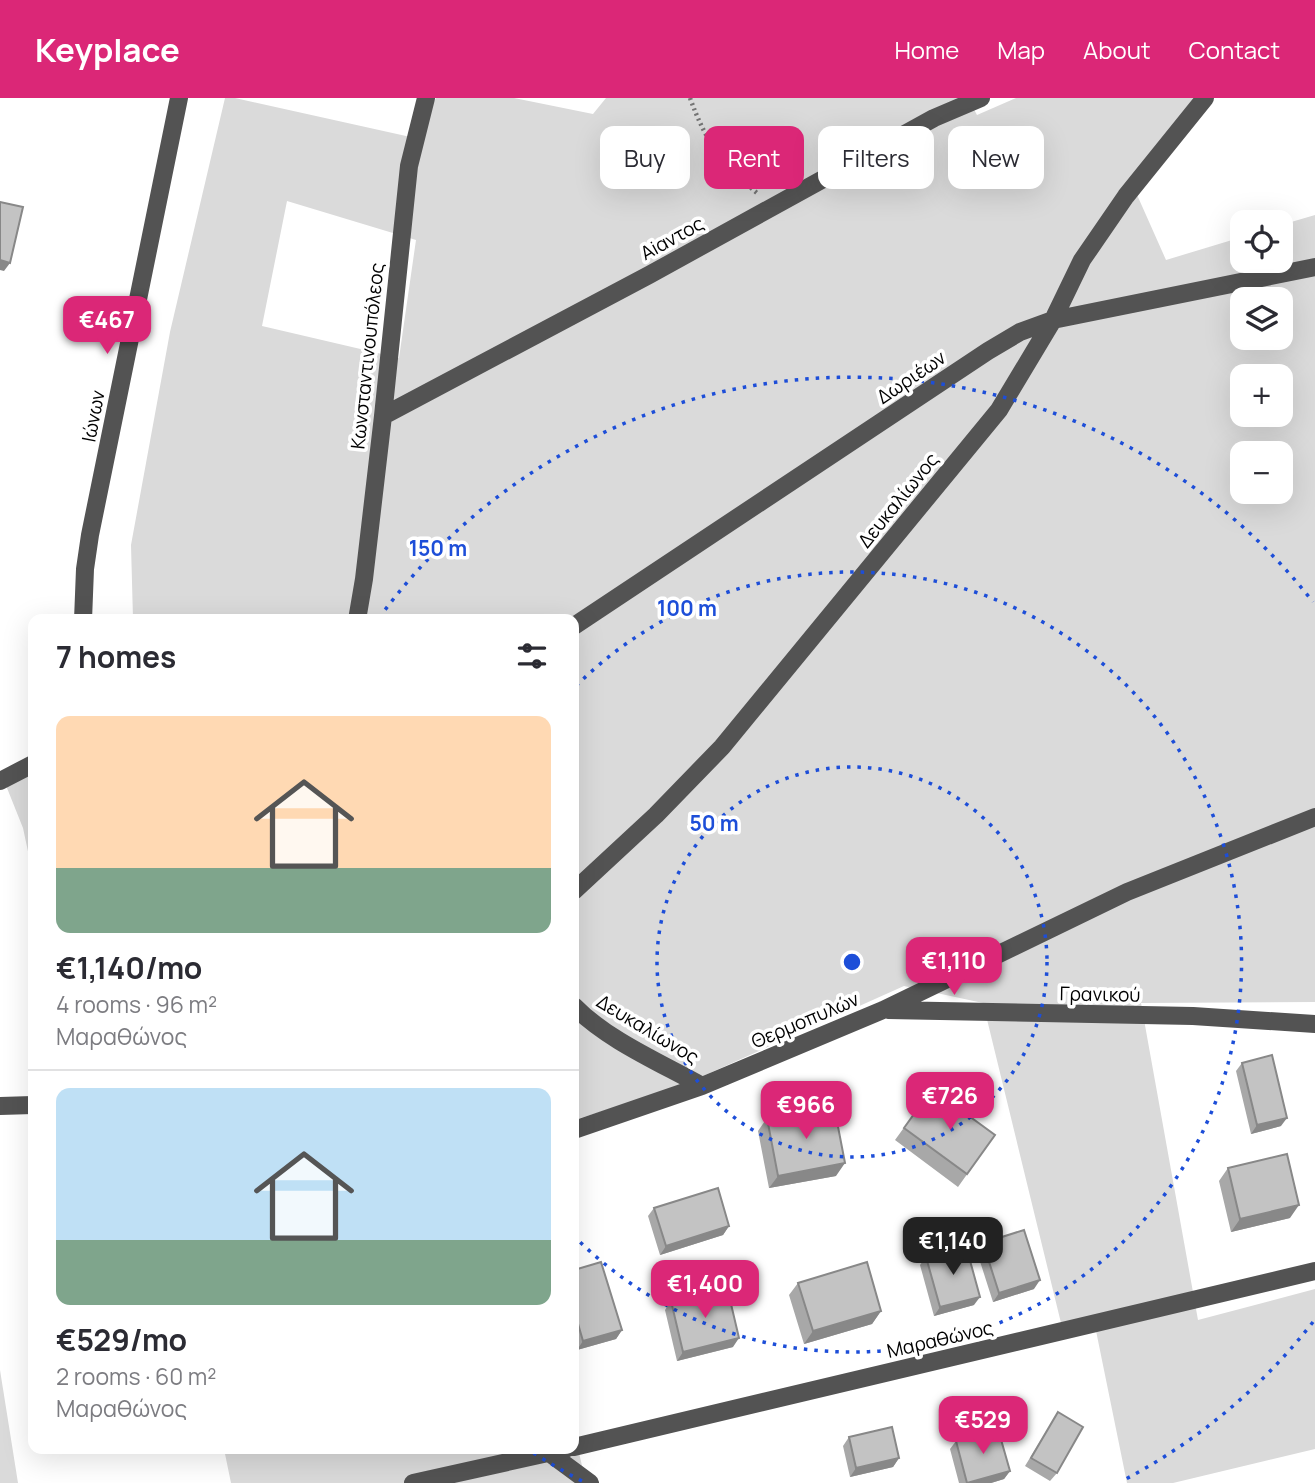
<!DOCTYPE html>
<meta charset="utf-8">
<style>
:root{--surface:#fff;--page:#f2f2f3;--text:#2b2b33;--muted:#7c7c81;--line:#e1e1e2;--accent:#db2777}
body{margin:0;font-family:Manrope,sans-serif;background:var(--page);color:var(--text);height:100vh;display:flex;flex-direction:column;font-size:26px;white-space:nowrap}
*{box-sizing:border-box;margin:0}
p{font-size:23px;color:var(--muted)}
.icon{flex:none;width:38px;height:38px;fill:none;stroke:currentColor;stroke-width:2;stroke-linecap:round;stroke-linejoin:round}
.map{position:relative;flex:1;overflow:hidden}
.sheet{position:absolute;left:28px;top:516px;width:551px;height:840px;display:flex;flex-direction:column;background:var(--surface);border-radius:14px;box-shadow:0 7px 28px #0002}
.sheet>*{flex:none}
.top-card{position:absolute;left:600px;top:28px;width:609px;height:63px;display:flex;gap:14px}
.fabs{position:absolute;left:1230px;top:112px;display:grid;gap:14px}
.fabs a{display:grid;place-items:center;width:63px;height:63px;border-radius:14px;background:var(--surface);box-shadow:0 7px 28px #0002;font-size:35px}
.price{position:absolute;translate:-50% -60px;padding:0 16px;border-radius:14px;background:var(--accent);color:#fff;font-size:23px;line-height:46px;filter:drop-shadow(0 2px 4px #0008)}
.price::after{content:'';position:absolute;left:50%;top:42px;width:21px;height:16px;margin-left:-10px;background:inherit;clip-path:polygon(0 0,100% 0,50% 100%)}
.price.current{background:#222;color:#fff}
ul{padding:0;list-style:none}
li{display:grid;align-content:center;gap:14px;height:371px;padding:0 28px}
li+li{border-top:2px solid var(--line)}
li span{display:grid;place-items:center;height:217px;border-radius:14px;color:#555}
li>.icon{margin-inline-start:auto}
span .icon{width:126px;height:126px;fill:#fffc;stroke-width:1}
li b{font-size:30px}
h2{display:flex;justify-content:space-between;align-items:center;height:84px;padding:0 28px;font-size:30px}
.pill{padding:0 24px;border-radius:14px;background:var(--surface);box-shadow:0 7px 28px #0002;font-size:24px;line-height:63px}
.pill.current{background:var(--accent);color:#fff}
header{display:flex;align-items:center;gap:42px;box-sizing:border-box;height:98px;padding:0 35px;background:var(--accent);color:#fff}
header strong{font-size:33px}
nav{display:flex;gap:38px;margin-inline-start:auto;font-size:24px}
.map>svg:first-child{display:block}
</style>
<header>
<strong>Keyplace</strong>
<nav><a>Home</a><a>Map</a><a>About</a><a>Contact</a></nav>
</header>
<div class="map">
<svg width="1315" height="1385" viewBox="0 0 1315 1385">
<rect width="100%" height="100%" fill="#fff"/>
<path fill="#dadada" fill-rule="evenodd" d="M225,0H235L415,40L436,0H514L593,16L606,0H968L977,17L1016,0H1202L1130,81L1166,162L1242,139V163H1281V127L1315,117V904L1141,905L1198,1222L1315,1191V1351L1173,1385H1127L1093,1218L1061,1225L983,905L904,888L674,991L574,1022V522L133,521L131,447L170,234ZM287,103L416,142L399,260L262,228ZM1242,201H1281V240H1242ZM1242,278H1281V317H1242ZM1242,355H1281V394H1242Z
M33,665V777L23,730L3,680Z
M0,1272L18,1385H0Z
M574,1333L586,1385H231L224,1351H574Z"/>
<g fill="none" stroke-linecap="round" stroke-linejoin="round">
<path stroke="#757575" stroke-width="4.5" stroke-dasharray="2 3.5" stroke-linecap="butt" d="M690,0C706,44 721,65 757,95"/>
<path stroke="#535353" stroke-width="18" d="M383,318L649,177L934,20L981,0
M83,522L85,471L90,437L179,0
M357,522L364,481L383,318L409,68L426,0
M574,528L988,253L1020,234L1053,222L1315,169
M0,683L33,666
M574,793L656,717L722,649L999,312L1053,222L1082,162L1126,98L1205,0
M574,908C607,942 661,965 702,988
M888,912L1193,918L1315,926
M0,1008L33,1007
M574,1032L702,988L883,912L1127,794L1315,719
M574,1349L1315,1173
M544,1351L590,1385
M413,1385L566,1351"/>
</g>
<path fill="#a8a8a8" d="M1242,965L1281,1028L1251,1036L1236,973Z
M932,991L995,1037L958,1089L895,1042Z
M767,1020L836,1078L769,1090L758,1033Z
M1228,1070L1290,1120L1231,1134L1219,1083Z
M654,1110L729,1128L723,1137L660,1157L648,1118Z
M983,1145L1034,1191L993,1204L977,1154Z
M926,1159L974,1207L934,1218L920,1167Z
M574,1172L622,1232L616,1241L577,1252L574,1241Z
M798,1185L881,1213L872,1226L804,1246L789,1197Z
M671,1203L733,1249L677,1263L665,1212Z
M1058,1314L1057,1375L1050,1383L1025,1368Z
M849,1339L899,1360L893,1369L850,1379L843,1348Z
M956,1343L1010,1373L1004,1381L991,1385H959L950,1351Z"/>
<path fill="#888" d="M0,162L10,165L4,173L0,172Z
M1287,1020L1281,1028L1251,1036L1257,1027Z
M845,1065L836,1078L769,1090L778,1078Z
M1299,1107L1290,1120L1231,1134L1240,1121Z
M729,1128L723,1137L660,1157L666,1148Z
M1040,1182L1034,1191L993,1204L999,1195Z
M980,1199L974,1207L934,1218L940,1209Z
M881,1213L872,1226L804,1246L813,1233Z
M622,1232L616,1241L577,1252L583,1243Z
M739,1240L733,1249L677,1263L683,1254Z
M899,1360L893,1369L850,1379L856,1370Z
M1010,1373L1004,1381L991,1385H967Z"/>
<path fill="#c3c3c3" stroke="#888" stroke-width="2" d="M0,104L23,109L10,165L0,162Z
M1272,957L1287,1020L1257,1027L1242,965Z
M932,991L995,1037L967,1076L904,1030Z
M834,1008L845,1065L778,1078L767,1020Z
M1287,1056L1299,1107L1240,1121L1228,1070Z
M718,1090L729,1128L666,1148L654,1110Z
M1024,1132L1040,1182L999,1195L983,1145Z
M966,1148L980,1199L940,1209L926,1159Z
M601,1164L622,1232L583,1243L574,1212V1172Z
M867,1164L881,1213L813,1233L798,1185Z
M727,1189L739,1240L683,1254L671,1203Z
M1058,1314L1083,1329L1057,1375L1031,1360Z
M892,1329L899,1360L856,1370L849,1339Z
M998,1331L1010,1373L967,1385L956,1343Z"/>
<g fill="none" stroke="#1d4ed8" stroke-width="3.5" stroke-dasharray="3.5 7">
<circle cx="852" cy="864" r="195"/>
<path d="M576 588A390 390 0 1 1 576 1140"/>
<path d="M1313 1224A585 585 0 0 1 1122 1383M582 1383A585 585 0 0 1 529 1352M379 520A585 585 0 0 1 1313 504"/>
</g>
<g text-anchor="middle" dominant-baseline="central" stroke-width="7" stroke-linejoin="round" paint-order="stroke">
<g font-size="19" fill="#000" stroke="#fff">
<text transform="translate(672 140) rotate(-29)">Aiαντος</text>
<text transform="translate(367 258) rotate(-84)">Κωνσταντινουπόλεος</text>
<text transform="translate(911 279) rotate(-34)">Δωριέων</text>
<text transform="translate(93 318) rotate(-79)">Ιώνων</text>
<text transform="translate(898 402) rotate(-51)">Δευκαλίωνος</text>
<text transform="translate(1100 896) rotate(1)">Γρανικού</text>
<text transform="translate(805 922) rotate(-23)">Θερμοπυλών</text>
<text transform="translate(648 931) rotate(31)">Δευκαλίωνος</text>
<text transform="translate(940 1241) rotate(-13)">Μαραθώνος</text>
</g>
</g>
<circle cx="852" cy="864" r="10" fill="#1d4ed8" stroke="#fff" stroke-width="3.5"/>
<g font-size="21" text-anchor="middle" font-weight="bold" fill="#1d4ed8" stroke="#fff" stroke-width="7" stroke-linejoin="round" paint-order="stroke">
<text x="438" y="458">150 m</text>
<text x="687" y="518">100 m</text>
<text x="714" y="733">50 m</text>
</g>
</svg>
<div class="fabs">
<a><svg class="icon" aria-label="locate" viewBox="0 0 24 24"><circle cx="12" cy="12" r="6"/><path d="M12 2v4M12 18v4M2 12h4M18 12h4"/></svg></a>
<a><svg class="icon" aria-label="layers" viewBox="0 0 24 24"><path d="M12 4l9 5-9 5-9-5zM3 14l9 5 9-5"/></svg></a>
<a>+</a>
<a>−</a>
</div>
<b class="price" style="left:107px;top:258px">€467</b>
<b class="price" style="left:954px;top:899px">€1,110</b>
<b class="price" style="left:950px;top:1034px">€726</b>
<b class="price" style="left:806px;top:1043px">€966</b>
<b class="price current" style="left:953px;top:1179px">€1,140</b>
<b class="price" style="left:705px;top:1222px">€1,400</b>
<b class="price" style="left:983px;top:1358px">€529</b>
<div class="top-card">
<a class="pill">Buy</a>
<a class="pill current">Rent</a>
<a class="pill">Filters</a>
<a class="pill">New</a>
</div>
<section class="sheet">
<h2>7 homes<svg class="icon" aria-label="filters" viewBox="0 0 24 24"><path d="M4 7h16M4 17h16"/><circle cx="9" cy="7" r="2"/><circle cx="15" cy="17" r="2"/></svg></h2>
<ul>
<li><span style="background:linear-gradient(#ffd9b3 70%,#7fa58c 0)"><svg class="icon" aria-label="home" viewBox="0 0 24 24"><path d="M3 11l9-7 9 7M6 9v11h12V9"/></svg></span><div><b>€1,140/mo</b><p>4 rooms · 96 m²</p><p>Μαραθώνος</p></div></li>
<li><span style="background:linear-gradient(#bfe0f5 70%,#7fa58c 0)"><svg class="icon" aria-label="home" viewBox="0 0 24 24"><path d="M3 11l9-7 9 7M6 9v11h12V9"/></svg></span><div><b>€529/mo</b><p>2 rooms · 60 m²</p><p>Μαραθώνος</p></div></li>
</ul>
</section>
</div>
